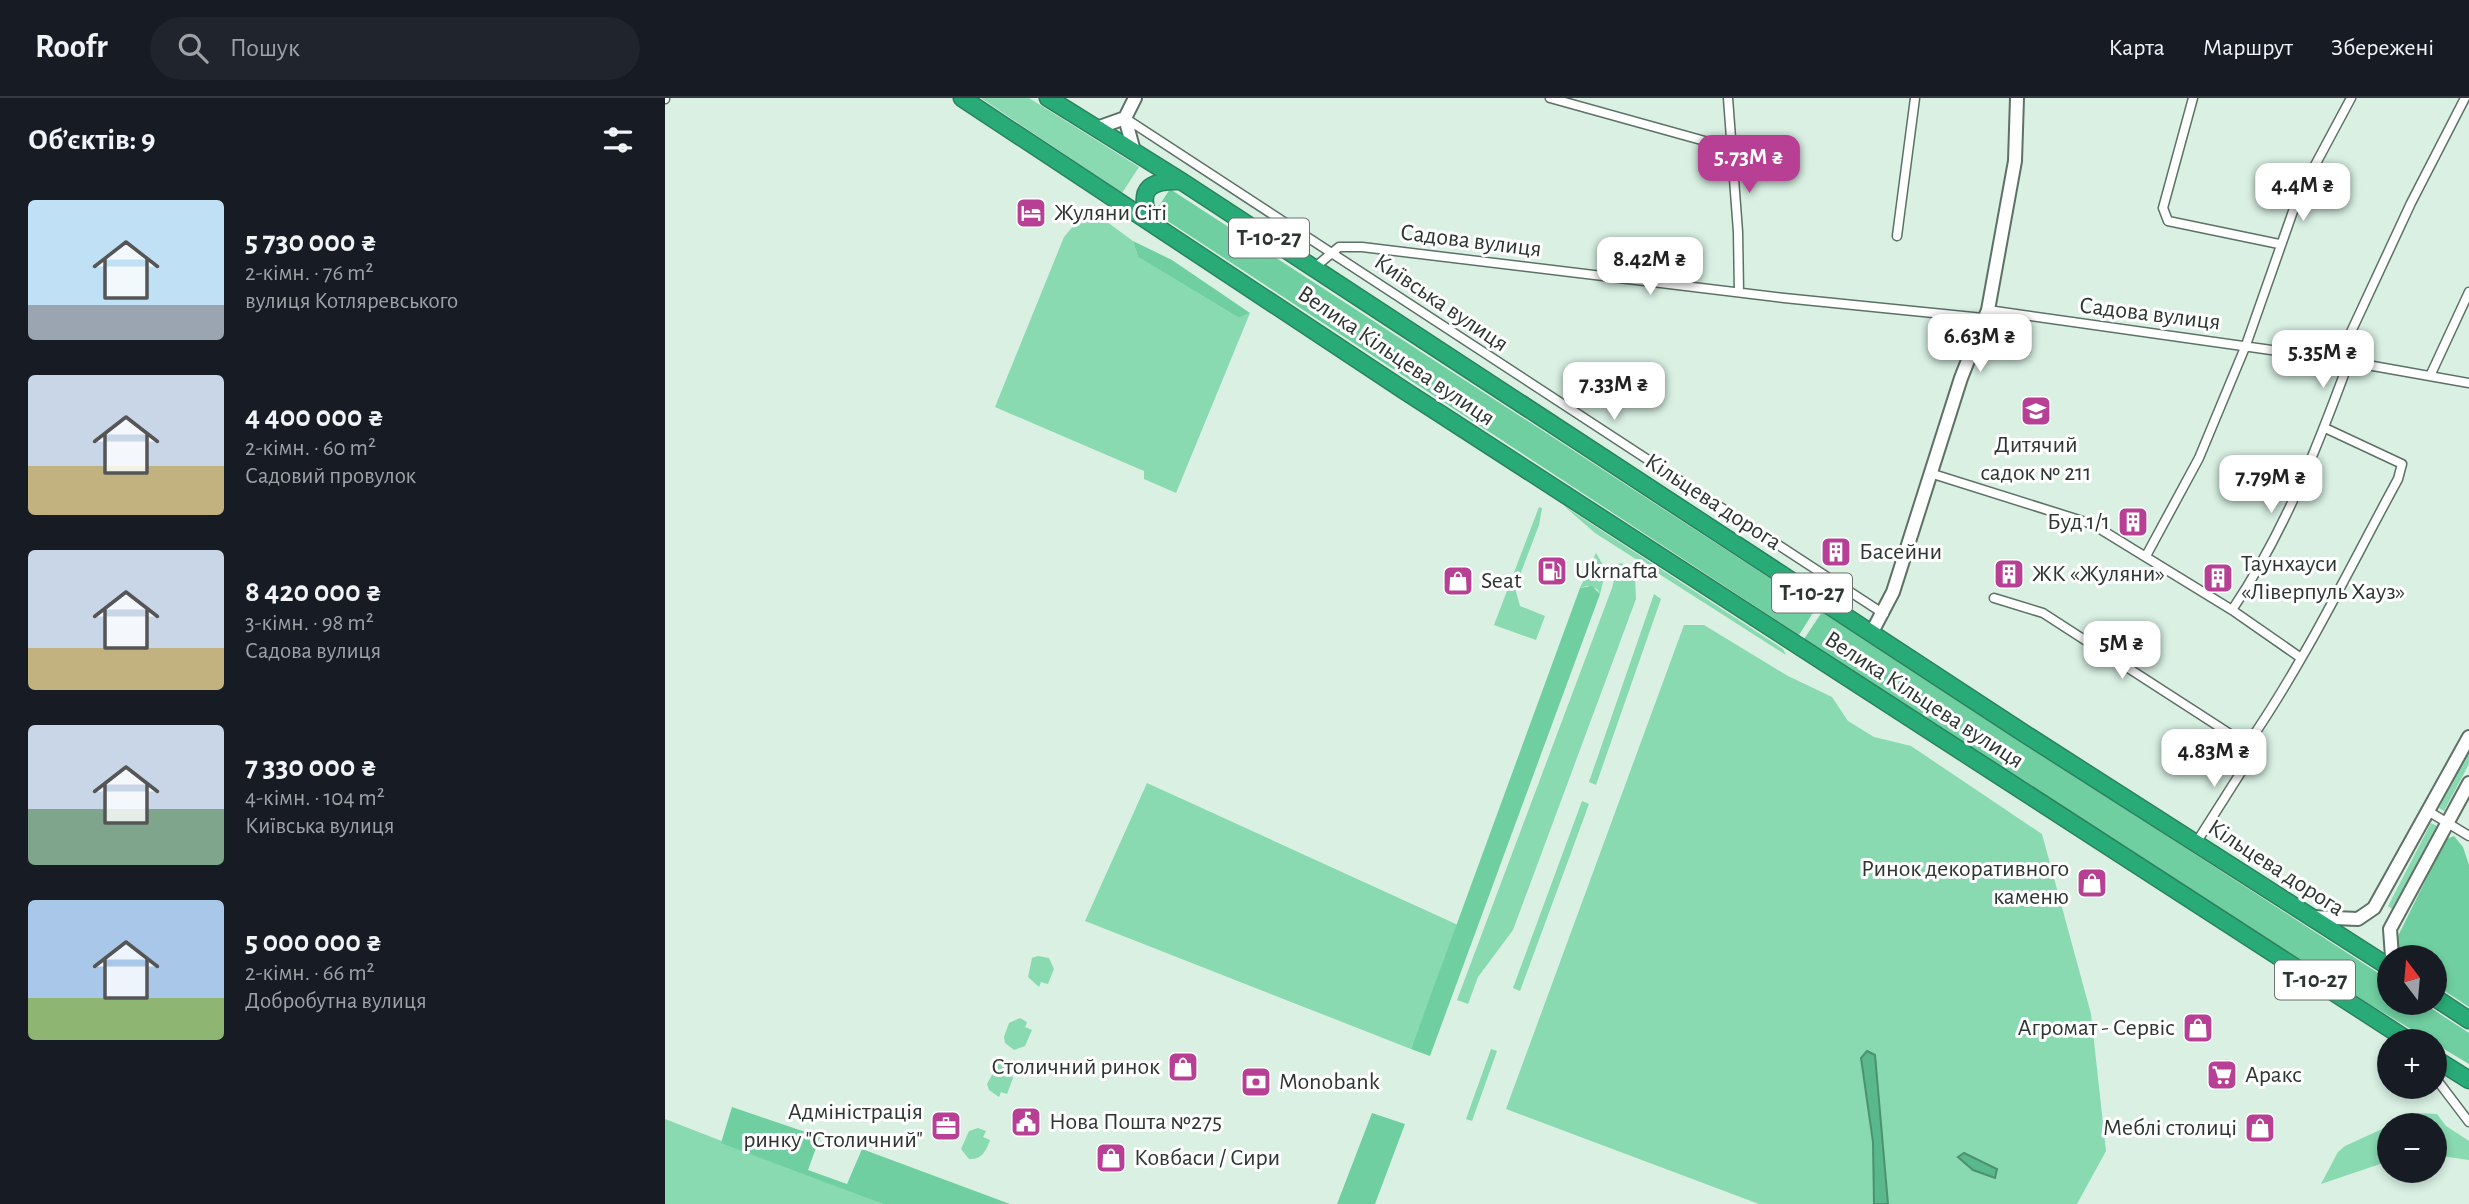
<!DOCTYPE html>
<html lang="uk">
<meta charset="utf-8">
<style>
:root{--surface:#171b24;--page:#20242c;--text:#f1f3f6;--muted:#9ea1a6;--line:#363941;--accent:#b73f94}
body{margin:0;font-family:"Alegreya Sans",sans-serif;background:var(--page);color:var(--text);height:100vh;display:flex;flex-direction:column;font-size:26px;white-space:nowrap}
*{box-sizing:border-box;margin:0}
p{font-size:23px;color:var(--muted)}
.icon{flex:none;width:38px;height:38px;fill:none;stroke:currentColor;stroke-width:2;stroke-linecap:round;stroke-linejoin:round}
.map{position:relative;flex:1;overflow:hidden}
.sheet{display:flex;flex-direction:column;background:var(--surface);width:665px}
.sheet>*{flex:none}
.needle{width:46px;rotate:344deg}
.fabs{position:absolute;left:1712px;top:847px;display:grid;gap:14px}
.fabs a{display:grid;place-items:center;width:70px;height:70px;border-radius:50%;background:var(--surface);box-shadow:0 4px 10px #0003;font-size:35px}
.price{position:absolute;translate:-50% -60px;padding:0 16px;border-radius:14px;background:#fff;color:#222;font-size:23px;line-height:46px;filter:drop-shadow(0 2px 4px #0008)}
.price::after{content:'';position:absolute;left:50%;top:42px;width:21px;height:16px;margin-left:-10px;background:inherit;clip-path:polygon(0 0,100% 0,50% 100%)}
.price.current{background:var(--accent);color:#fff}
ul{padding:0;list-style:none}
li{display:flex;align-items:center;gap:21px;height:175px;padding:0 28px}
li span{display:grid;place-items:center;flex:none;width:196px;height:140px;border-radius:7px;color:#555}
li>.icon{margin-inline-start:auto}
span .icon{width:84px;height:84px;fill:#fffc;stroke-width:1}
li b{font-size:30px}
h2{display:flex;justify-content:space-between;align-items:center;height:84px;padding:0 28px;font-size:30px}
header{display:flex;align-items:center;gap:42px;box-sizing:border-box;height:98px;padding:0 35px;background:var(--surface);border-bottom:2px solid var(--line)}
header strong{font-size:33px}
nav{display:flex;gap:38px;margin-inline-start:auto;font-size:24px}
.search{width:490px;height:63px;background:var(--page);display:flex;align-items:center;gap:18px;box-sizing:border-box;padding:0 24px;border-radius:38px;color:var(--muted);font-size:26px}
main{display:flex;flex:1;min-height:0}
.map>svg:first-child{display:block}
</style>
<header>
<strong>Roofr</strong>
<div class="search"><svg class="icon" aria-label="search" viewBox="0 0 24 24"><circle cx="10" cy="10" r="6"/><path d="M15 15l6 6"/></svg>Пошук</div>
<nav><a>Карта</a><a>Маршрут</a><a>Збережені</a></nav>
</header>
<main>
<section class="sheet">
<h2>Об’єктів: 9<svg class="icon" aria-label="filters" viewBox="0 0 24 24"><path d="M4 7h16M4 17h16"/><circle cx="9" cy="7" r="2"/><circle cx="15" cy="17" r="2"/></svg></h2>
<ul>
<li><span style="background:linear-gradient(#bfe0f5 75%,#9aa5b1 0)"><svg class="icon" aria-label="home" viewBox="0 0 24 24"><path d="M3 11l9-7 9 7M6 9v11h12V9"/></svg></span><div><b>5 730 000 ₴</b><p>2-кімн. · 76 m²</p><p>вулиця Котляревського</p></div></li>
<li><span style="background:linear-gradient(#c9d6e8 65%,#c2b280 0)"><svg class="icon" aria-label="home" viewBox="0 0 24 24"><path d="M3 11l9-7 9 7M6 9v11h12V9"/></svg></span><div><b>4 400 000 ₴</b><p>2-кімн. · 60 m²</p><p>Садовий провулок</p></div></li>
<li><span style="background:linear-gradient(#c9d6e8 70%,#c2b280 0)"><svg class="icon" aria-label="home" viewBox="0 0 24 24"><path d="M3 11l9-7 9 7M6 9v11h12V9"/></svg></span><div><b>8 420 000 ₴</b><p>3-кімн. · 98 m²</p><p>Садова вулиця</p></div></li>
<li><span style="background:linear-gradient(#c9d6e8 60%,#7fa58c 0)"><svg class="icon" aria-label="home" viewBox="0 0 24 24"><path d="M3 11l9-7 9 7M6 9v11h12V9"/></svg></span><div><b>7 330 000 ₴</b><p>4-кімн. · 104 m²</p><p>Київська вулиця</p></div></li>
<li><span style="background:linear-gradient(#a9c7e8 70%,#8fb573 0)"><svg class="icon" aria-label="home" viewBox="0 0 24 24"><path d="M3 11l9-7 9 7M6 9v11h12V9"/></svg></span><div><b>5 000 000 ₴</b><p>2-кімн. · 66 m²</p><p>Добробутна вулиця</p></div></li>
</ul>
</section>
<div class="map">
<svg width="1804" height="1106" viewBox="0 0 1804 1106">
<rect width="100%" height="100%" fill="#d9f0e3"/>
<path fill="#89d9b1" d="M316,0H364L474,69L457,95Z
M427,113L468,143L473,159L574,220L585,215L511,395L479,381V373L330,309L399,139L415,120Z
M899,408L1118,551L1121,557L930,435Z
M874,409L877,410L874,427L850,490L855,508L880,518L871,542L829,527Z
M931,455L941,472L935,496L932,491L922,488L915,490Z
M957,465L970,480L971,501L848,832L813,879L803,906L792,902L947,490L953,466Z
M989,496L996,501L931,687L924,684Z
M1019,527H1039L1123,578L1167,599L1183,623L1209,639L1246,648L1377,736L1426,916L1441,1053L1412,1106H1094L841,1011Z
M1804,654V666L1779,713L1774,710Z
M482,685L793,827L746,951L420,823Z
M917,703L924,706L855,893L848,890Z
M1766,725L1772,728L1727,811L1723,808Z
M373,858L384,860L389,871L383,886L376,884L374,889L363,879L367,860Z
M355,920L362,924L360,929L367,932L360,948L349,952L340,945L339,939L344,925Z
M826,951L832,953L807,1023L801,1021Z
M333,966L345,969L348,980L342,996L336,994L334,999L324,992L322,986Z
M1752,1015L1772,1016L1781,1028L1804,1043V1062L1769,1057V1027H1724V1063L1656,1086L1673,1054L1680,1048Z
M0,1021L218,1106H0Z
M313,1030L321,1033L318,1039L325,1042C321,1053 317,1062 304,1061L296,1051L304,1033Z"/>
<path fill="#70cfa1" d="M505,91L1151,510L1134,537L495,118L490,114Z
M468,143L507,162L585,215L574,220L473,159Z
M927,488L935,496L765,958L746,951L915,490Z
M1157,514L1724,882V905H1758L1804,935V966L1709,909L1139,541Z
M1789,738L1798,749L1804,767V909L1769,886V859H1740L1734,851L1732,840L1781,741Z
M67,1009L155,1039L143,1072L182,1086L197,1051L345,1106H218L56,1045Z
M707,1015L740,1026L710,1106H672Z"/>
<path fill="#59b98c" stroke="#4c9271" stroke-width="2" d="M1202,953L1210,957L1223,1106H1209L1208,1044L1196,960Z
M1299,1055L1332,1071L1330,1080L1308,1072L1293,1059Z"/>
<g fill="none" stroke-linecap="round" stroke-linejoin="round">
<g stroke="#5d7166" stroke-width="11">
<path id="street" d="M885,0L1065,50
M1063,0L1073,134L1074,194
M1528,0L1498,110L1503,123L1614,146
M0,1V0
M460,20L1219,516
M1232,138L1250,0
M649,170L674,149H697L1119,200L1318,220
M1323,212L1684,263C1652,350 1619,435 1567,512
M1673,262L1746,105L1800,0
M1708,268L1804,285
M1765,278L1804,194
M1268,376L1427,426L1567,512L1636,560
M1481,458L1534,360L1581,247L1633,99L1686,0
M1329,500L1378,515L1590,652L1531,745
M1582,647C1640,563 1684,471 1733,381L1737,366L1660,330
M1763,713L1804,738
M1769,978L1804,1024"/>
</g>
<g stroke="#5d7166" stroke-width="16">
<path id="secondary" d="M432,30L460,20
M469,53L460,20L470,0
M1207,534L1228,494L1296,280L1323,212L1350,63L1352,0
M1646,819L1693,821L1709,810L1804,639
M1727,859L1725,831L1804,685"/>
</g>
<g stroke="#2a825e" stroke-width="19">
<path id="highway" d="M297,0L740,293L1744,943
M383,0L516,83L1357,634L1724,869
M485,122C471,90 486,82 516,83
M1769,899L1804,922
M1769,960L1804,982"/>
</g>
<use href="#street" stroke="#fff" stroke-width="8"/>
<use href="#secondary" stroke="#fff" stroke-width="12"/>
<use href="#highway" stroke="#29ab77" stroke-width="16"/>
</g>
<defs>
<g id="hotel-square" transform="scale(1.575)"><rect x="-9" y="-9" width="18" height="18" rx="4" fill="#b73f94" stroke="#fff"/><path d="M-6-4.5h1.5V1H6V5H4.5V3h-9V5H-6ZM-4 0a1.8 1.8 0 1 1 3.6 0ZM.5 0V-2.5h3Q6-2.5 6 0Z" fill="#fff"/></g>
<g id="school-square" transform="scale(1.575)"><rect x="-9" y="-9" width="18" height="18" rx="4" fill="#b73f94" stroke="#fff"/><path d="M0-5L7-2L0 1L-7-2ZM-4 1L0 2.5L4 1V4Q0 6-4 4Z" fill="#fff"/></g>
<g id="building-square" transform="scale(1.575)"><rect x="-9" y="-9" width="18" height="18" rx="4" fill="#b73f94" stroke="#fff"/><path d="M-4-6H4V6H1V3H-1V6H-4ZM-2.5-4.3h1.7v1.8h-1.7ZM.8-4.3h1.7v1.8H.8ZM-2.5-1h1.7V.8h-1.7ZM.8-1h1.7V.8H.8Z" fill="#fff"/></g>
<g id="fuel-square" transform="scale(1.575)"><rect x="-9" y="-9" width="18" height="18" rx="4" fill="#b73f94" stroke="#fff"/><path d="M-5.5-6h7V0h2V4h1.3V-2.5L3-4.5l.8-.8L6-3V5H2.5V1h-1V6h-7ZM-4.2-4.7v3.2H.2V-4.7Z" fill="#fff"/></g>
<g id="shop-square" transform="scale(1.575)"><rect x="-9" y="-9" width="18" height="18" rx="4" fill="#b73f94" stroke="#fff"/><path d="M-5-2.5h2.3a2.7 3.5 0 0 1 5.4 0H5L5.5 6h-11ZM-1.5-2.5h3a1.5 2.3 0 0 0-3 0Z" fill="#fff"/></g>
<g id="supermarket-square" transform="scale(1.575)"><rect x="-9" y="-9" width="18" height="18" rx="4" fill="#b73f94" stroke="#fff"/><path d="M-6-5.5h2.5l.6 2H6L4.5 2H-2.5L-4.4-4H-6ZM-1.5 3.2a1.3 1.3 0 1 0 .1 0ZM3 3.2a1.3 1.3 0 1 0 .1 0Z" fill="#fff"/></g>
<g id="bank-square" transform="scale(1.575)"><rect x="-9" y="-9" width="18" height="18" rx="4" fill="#b73f94" stroke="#fff"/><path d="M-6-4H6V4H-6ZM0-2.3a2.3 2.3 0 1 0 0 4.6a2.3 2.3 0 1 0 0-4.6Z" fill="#fff"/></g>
<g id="civic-square" transform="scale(1.575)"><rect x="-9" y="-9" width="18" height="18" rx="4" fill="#b73f94" stroke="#fff"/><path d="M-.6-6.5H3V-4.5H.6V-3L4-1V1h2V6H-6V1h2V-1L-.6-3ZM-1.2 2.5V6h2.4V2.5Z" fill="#fff"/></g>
<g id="office-square" transform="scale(1.575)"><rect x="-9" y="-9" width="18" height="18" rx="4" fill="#b73f94" stroke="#fff"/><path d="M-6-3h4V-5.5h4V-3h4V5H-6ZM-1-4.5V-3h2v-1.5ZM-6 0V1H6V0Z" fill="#fff"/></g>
</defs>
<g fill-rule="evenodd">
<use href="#hotel-square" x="366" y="115"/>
<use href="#school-square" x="1371" y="313"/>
<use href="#building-square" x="1468" y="424"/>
<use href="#building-square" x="1171" y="454"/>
<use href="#fuel-square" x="887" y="473"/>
<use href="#building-square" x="1344" y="476"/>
<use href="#building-square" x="1553" y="480"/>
<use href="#shop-square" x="793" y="483"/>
<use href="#shop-square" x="1427" y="785"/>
<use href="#shop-square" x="1533" y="930"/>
<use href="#shop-square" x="518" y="969"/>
<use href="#supermarket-square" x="1557" y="977"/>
<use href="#bank-square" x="591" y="984"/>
<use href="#civic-square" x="361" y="1024"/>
<use href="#office-square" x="281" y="1028"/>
<use href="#shop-square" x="1595" y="1030"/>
<use href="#shop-square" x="446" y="1060"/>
</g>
<g text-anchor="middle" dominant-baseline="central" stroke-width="6" stroke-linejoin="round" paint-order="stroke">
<g fill="#fff" stroke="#6c726f" stroke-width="2">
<rect x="564" y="120.5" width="80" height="39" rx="5"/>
<rect x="1107" y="475.5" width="80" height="39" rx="5"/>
<rect x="1610" y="862.5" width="80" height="39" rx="5"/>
</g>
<g font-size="23" font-weight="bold" fill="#2d3631">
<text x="604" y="140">Т-10-27</text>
<text x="1147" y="495">Т-10-27</text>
<text x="1650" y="882">Т-10-27</text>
</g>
<g font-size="24" fill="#2d3631" stroke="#fff" text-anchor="start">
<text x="389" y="115">Жуляни Сіті</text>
<text x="1371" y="347" text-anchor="middle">Дитячий<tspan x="1371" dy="28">садок № 211</tspan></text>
<text x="1445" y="424" text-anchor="end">Буд 1/1</text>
<text x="1194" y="454">Басейни</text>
<text x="1576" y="466">Таунхауси<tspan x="1576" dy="28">«Ліверпуль Хауз»</tspan></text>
<text x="910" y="473">Ukrnafta</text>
<text x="1367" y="476">ЖК «Жуляни»</text>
<text x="816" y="483">Seat</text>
<text x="1404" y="771" text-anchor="end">Ринок декоративного<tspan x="1404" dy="28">каменю</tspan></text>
<text x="1510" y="930" text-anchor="end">Агромат - Сервіс</text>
<text x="495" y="969" text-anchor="end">Столичний ринок</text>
<text x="1580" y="977">Аракс</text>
<text x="614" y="984">Monobank</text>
<text x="258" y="1014" text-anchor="end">Адміністрація<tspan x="258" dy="28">ринку "Столичний"</tspan></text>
<text x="384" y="1024">Нова Пошта №275</text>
<text x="1572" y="1030" text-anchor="end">Меблі столиці</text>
<text x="469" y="1060">Ковбаси / Сири</text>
</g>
<g font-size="24" fill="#2d3631" stroke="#fff">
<text transform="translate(806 143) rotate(7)">Садова вулиця</text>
<text transform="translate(776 205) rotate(34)">Київська вулиця</text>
<text transform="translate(1485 216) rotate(7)">Садова вулиця</text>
<text transform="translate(731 258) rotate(34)">Велика Кільцева вулиця</text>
<text transform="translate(1048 404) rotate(33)">Кільцева дорога</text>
<text transform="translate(1259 602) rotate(33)">Велика Кільцева вулиця</text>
<text transform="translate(1611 770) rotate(33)">Кільцева дорога</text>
</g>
</g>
</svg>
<div class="fabs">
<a><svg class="needle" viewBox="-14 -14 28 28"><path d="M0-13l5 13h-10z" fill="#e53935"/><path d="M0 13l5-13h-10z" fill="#9ea1a6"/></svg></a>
<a>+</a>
<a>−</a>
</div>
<b class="price current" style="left:1084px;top:97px">5.73M ₴</b>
<b class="price" style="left:1638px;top:125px">4.4M ₴</b>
<b class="price" style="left:985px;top:199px">8.42M ₴</b>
<b class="price" style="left:1315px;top:276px">6.63M ₴</b>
<b class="price" style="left:1658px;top:292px">5.35M ₴</b>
<b class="price" style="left:949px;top:324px">7.33M ₴</b>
<b class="price" style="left:1606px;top:417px">7.79M ₴</b>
<b class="price" style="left:1457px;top:583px">5M ₴</b>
<b class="price" style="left:1549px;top:691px">4.83M ₴</b>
</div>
</main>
